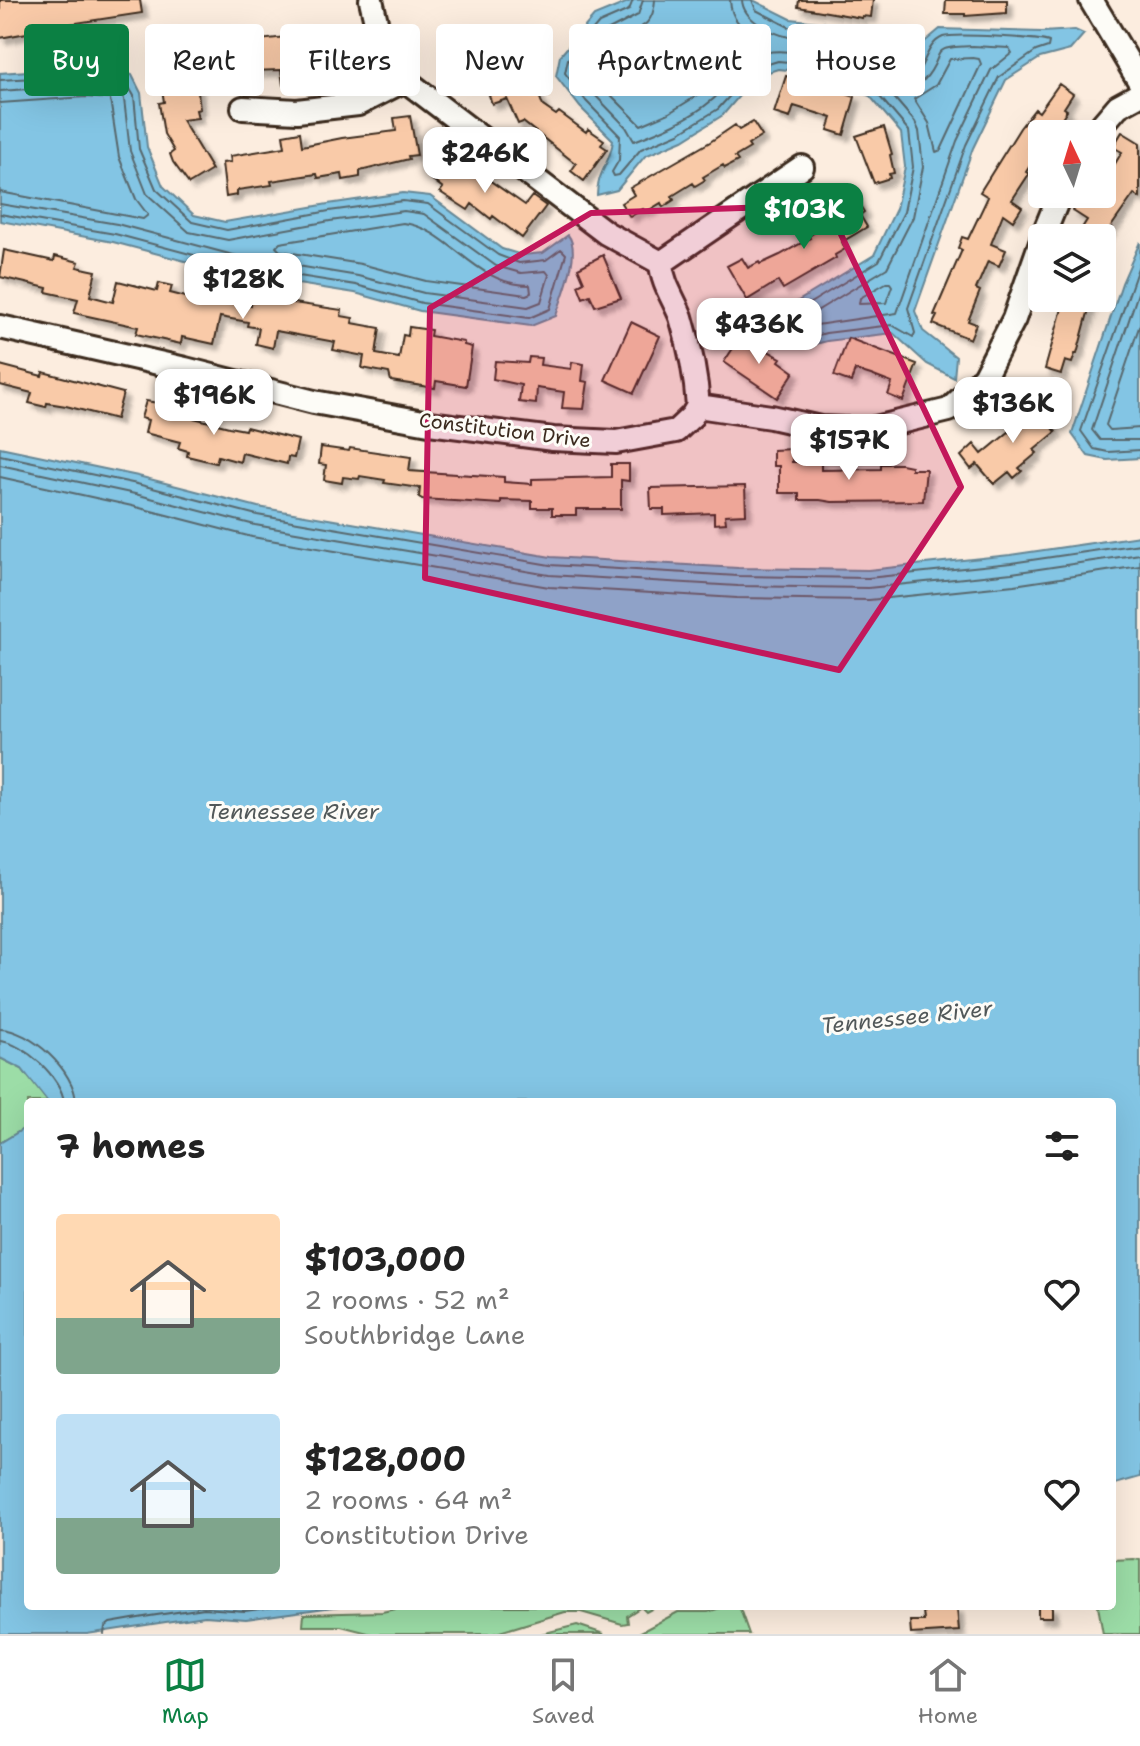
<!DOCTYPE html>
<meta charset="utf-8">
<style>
:root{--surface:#fff;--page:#f6f6f6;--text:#222;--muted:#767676;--line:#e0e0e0;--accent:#0b8043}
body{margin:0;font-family:"Shantell Sans",sans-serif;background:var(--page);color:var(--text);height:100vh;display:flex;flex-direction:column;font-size:30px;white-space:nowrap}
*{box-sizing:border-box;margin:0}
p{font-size:26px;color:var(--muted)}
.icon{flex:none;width:44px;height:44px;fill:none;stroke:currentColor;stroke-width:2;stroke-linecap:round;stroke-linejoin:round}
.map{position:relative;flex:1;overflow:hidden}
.panel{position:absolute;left:24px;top:1098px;width:1092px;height:512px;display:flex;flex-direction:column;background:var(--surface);border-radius:8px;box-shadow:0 8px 32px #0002}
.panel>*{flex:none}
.top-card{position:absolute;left:24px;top:24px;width:1092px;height:72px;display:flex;gap:16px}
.needle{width:52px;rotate:356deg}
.tools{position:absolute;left:1028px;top:120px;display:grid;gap:16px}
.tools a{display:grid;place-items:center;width:88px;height:88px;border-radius:8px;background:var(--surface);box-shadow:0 8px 32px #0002;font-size:40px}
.price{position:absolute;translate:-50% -68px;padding:0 18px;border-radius:16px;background:#fff;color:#222;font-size:26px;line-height:52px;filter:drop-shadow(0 2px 4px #0008)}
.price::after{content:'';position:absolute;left:50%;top:48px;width:24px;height:18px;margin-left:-12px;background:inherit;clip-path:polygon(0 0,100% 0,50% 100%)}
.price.current{background:var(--accent);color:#fff}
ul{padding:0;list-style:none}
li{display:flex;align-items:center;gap:24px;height:200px;padding:0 32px}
li span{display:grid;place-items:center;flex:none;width:224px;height:160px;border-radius:8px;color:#555}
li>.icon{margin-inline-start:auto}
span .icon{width:96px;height:96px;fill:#fffc;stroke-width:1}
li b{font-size:34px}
h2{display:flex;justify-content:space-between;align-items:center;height:96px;padding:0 32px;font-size:34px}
.chip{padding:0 28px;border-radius:8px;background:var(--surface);box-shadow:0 8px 32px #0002;font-size:28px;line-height:72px}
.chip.current{background:var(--accent);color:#fff}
.tab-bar{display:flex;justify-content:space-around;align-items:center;height:112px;border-top:2px solid var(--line);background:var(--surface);font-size:22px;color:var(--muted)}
.tab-bar a{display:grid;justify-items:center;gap:4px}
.tab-bar .current{color:var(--accent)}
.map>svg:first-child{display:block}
</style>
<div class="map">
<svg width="1140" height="1634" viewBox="0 0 1140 1634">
<defs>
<filter id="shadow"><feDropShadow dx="5.5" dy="5.5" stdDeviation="2" flood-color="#0004"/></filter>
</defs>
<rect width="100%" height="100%" fill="#fceddf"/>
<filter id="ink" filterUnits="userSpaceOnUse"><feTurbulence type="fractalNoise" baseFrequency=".0125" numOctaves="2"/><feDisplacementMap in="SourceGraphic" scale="16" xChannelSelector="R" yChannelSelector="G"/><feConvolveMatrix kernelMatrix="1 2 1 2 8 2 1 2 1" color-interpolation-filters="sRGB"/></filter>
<g filter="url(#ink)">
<path fill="#9cdda7" stroke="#6c8462" stroke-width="2" d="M0,1058L22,1069L48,1102H28V1126L0,1143Z
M1134,1559L1140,1560V1634H1103L1098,1606H1112V1560Z
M409,1606H657L646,1612L641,1607L627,1616L628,1623L622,1624L581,1612H565L493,1634H372L341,1626H303L304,1614L382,1612Z
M726,1606H739L749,1634H637L678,1612H708Z
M577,1625L604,1634H541Z"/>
<path fill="#83c5e4" stroke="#668795" stroke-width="2" d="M633,0H753L791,19L836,24L862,43L890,70L913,66L922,44L940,29L1042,32L1075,30L1084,34L1070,50L1040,58L1006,80L973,148L915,311L923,331L956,357L954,378L927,364L893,333L827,341L801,348L779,333L780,312L874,255L896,209L905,167L901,133L870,96L809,72L778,69L756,76L723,115L683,140L645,156L617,190L597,195C597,172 611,163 613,140L580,107L556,76L560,56L594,16Z
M85,67L114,68L132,75L141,93L147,147L163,186L194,215L225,222L328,204L403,193L430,196L502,249L522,255L543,253L568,235C582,252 562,296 556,316L531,326L420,311L355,293L234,274L113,242L0,221V73Z
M1140,242V458L1107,460L1088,456L1072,434L1122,283Z
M0,447L138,476L258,507L551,557L738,568L868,570L1010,555L1140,536V1477L1112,1485V1102H48L22,1069L0,1058Z
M28,1126V1606H340L246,1619L205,1616L87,1634H0V1143Z"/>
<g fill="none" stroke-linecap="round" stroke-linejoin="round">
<path stroke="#58686d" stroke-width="2" d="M633,0L629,10L599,23L568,59L565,73L586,101L620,136L619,160L612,172L614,176L619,175L641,149L679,133L718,109L755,68L778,61L810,64L875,91L909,131L913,167L904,212L879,261L789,316L787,326L803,339L826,333L892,325L913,337L915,333L908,308L966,145L999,77L1036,51L1048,47L1049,42C1038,38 954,33 943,37C928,43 926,61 918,72L889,78L857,49L834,33L789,27L756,10L752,0
M643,0L638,15L605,32L577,63L575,70L594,94L626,127L634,141C660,131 690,119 711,101C724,91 731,75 743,64C771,37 825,59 855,71L859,69V65C851,57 839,45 828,42C816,38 802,40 789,37C771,33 743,20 742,0
M655,0C653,34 630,27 611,43C603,49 595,60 590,68L603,87L641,125L669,113L703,92L736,54L760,42L759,37C742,28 731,21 730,0
M973,46L1009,48L1012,53L991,70L957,141L897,313L803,327L800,324L802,320L887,268L913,217L923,167L919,131L915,122L891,94V89L924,80C948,53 925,47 973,46Z
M973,58L979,59L981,64L941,150L936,152L929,123L914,99L936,85L950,59Z
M0,80L86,75L112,76L126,82L134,96L139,149L156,189L192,222L227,230L329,211L403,201L428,204L498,255L519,263L546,260L561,249L566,254L550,309L529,318L422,303L356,285L235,266L115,234L0,214
M0,91L86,85L110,86L119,90L124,99L130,151L147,194L189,232L228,240L330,221L404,211L424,214L496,266L521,273L546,271L549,275L541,302L528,307L424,293L358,276L237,256L117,224L0,204
M0,103L86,97L110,99L119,157L136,199L148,215L143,219L0,192
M403,223C450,228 473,285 530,285L531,293L526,295L426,281L361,264L280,251L276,247L280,243Z
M1140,262L1081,431L1094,449L1108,452L1140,450
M886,283H890L892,286L886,303L859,304L860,298Z
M1140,287L1092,430L1100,440H1140
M1140,324L1106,425L1110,430L1140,428
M0,455L137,484L257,515L550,565L738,576L868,578L1011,563L1140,544
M0,465L135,494L255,525L549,575L738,586L868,588L1012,573L1140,554
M0,477L132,506L252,537L549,587L737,598L869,600L1014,585L1140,566
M0,1029C31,1030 75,1071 76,1102
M0,1041C24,1043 62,1078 64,1102
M104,1634L105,1627L110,1623L150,1616L204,1608L245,1611L281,1606"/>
</g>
<path fill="#f9caa8" stroke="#3b2a1e" stroke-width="2" filter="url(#shadow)" d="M0,0H140L142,13L56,26L57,34L43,35V32H32L0,38Z
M799,0H873L871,17L862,16V18L798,7Z
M946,0H1007V13L965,16V14H945Z
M321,33L322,41L337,39L340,56L325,58L326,63L313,65L316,80L283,85L281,70L250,71L247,51L252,50L250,41Z
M204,40L207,56L194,58L200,109L196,110L198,118L182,120L212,170L189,184L173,162L170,154L174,151L164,134L159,103L164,102L162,89L167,88L162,63H165L164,53L188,49L187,43Z
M507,43L519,76L523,75L527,85L534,82L543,106L556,115L559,112L586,132L588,129L604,140L601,145L607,149L584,181L571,171L576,164L523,122L518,124L507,99L492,104L481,71L475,73L469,57Z
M786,76L795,78V76L855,97L844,135L828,130L832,118L820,114L794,106L790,118L774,113Z
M1059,84L1073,94L1064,108L1067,110L1058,124L1061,126L1056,134H1042V147L1026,172L1029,174L1012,200L1022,207L1013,221L1003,214L991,244L1006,250L999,266L988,261L976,289L980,291L968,321L976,324L970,339L933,324L937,316L934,315L962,250L958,248L962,237L968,239L988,197L980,192L1020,128L1035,109L1039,112Z
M410,116L417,155L408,156L409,159L360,171V177L343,180L342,174L318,178L317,174L271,181L272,185L237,190V195L226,197L222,163L231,162L230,156L285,147L283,135L300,132L302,146L342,138L396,131L394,118Z
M753,122L762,136L748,145L750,148L735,157L738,161L725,168L723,165L703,177L705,180L695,186L693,183L672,196L674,200L663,207L661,203L646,212L643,209L630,217L621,203L634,195L630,188L710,142L735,125L739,130Z
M884,127L892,154L890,155L894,173L889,174L890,178L874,183L856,136Z
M1122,132L1140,143V198L1134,194L1103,238H1081L1084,234L1080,231L1087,220L1073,211L1081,197L1091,203L1097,194H1102V185L1122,152L1113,147Z
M452,136L467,147L441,151Z
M449,152L525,205L532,196L546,206L522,238L493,216L491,219L472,204L468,210L440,192L443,188L430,178Z
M849,187L864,212L860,215L867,227L842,242L845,249L835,255L836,258L783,289L778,281L747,300L727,266L742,258L748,268L759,262L760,264L767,261L780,255L810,238L809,236L818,230L814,223L841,208L835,196Z
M4,250L54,261L55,256L79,262L77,267L96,271L90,296L113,302L118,281L157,291L159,283L172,286L170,293L194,299L195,294L213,299L214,296L251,305L252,297L342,310L341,316L353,318L352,323L380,328L376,354L399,358L403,335L408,336L409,327L431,330L430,336L464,342V345L472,347L466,386L436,381L435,388L391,381L389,373L362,368L364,356L333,350L335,342L276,331L273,348L256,344L259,328L247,326L248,322L220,317L214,344L182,337L181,344L136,334L138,327L74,313L78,299L46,292L47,288L0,277Z
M603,255L621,298L595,306L590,295L583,298L578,285L584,282L578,268Z
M1065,298H1092L1077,354H1075L1072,363L1065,361L1061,374L1045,369Z
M631,322L660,336L634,393L605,380Z
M741,336L781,358L779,361L794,372L777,398L724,362Z
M848,338L917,364L903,401L888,395L892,383L871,375L855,370L851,382L834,376Z
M529,357L541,358L540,365L571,369L572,362L584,364L582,381L588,382L584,409L562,408L564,392L537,388L536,404L519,402L521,385L493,379L495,361L528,363Z
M0,365L42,376L43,372L123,393L116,419L66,406L47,403L46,407L29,403L32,393L0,385Z
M1034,395L1044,408L1040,412L1056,432L1034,450L1037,453L1019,468L1022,471L1014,478L1009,472L994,484L977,464L971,469L961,456L974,444L982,454L1028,416L1021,406Z
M146,401L188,408L186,416L229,427L245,430L246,427L298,440L294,458L288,457L287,464L242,453L240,462L218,456L216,463L187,456L188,451L178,448L180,442L145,433L148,420L141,418Z
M321,447L349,451L350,448L411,457L409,471L504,477V482L532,484V479L611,477V464H629V481L621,480V509H576V515H552V508H532V501L501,500V504L422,499L419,497L420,488L384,483L385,480L360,476L359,479L343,477L342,483L324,480L326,465L319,464Z
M792,449V462H821V470L881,469V464H901L911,466V469H926L923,501L832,502L820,500H799V493H779V466H773V450Z
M745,486L746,514L725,515L726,523L714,524V513L664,515V509H651L650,488Z
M1038,1606H1052V1617H1038Z
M957,1608L959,1631L911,1634L910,1621H924L923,1611Z"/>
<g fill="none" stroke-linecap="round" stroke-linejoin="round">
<g stroke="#3b2a1e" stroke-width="28">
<path id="minor" d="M371,0L381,43L405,80L606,233L661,263C662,283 674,299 681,317C690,347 696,375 698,406
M1091,0L1140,82
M243,108L297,111L358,104L405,80
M1094,134L1118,106L1140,94
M1042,238L1060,194
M661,263L802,167
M0,327L185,369L314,402L429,423L553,439L616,442L676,431L692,416L698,406
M698,406L771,417L820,428L867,430L949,410L984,377L1014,319L1042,239"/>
</g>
<use href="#minor" stroke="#fdfcf7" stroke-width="22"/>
</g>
</g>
<path fill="#c2185b" fill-opacity="0.2" stroke="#c2185b" stroke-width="6" stroke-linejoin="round" d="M827,205L961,487L839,670L425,578L430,308L591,213Z"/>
<g text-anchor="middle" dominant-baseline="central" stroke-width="6" stroke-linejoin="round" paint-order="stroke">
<g font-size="20" fill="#3b2a1e" stroke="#fdfcf7">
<text transform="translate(505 430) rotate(7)">Constitution Drive</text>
</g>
<g font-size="22" font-style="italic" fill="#515859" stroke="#fdfcf7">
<text x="293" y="811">Tennessee River</text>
<text transform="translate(907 1017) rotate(-6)">Tennessee River</text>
</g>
</g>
</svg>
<div class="tools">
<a><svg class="needle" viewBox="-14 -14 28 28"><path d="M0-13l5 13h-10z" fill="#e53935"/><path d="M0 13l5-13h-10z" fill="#767676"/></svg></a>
<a><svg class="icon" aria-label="layers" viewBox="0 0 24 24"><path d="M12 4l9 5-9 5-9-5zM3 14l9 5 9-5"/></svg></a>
</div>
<b class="price" style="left:485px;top:195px">$246K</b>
<b class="price current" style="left:804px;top:251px">$103K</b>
<b class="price" style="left:243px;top:321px">$128K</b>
<b class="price" style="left:759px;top:366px">$436K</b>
<b class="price" style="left:214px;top:437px">$196K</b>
<b class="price" style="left:1013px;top:445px">$136K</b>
<b class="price" style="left:849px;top:482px">$157K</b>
<div class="top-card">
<a class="chip current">Buy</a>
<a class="chip">Rent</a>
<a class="chip">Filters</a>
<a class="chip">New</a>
<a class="chip">Apartment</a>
<a class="chip">House</a>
</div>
<section class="panel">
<h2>7 homes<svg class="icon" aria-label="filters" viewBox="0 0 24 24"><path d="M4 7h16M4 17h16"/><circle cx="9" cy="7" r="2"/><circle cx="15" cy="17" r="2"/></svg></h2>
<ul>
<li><span style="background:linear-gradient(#ffd9b3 65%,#7fa58c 0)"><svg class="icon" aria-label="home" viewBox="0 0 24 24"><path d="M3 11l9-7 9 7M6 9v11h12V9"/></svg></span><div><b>$103,000</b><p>2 rooms · 52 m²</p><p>Southbridge Lane</p></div><svg class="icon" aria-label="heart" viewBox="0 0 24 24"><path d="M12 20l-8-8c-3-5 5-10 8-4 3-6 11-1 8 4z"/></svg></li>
<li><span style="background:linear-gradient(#bfe0f5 65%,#7fa58c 0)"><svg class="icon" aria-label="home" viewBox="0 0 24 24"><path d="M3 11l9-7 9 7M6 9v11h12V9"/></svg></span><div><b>$128,000</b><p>2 rooms · 64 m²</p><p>Constitution Drive</p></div><svg class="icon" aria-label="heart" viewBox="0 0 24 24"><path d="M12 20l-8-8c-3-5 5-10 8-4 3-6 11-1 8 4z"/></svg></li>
</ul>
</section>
</div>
<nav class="tab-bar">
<a class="current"><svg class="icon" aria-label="map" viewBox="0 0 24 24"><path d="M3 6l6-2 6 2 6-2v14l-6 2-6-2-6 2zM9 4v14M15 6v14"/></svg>Map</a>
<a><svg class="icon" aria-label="saved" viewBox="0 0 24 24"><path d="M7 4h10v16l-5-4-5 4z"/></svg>Saved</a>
<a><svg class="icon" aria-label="home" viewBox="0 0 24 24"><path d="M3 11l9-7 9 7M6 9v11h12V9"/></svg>Home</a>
</nav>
